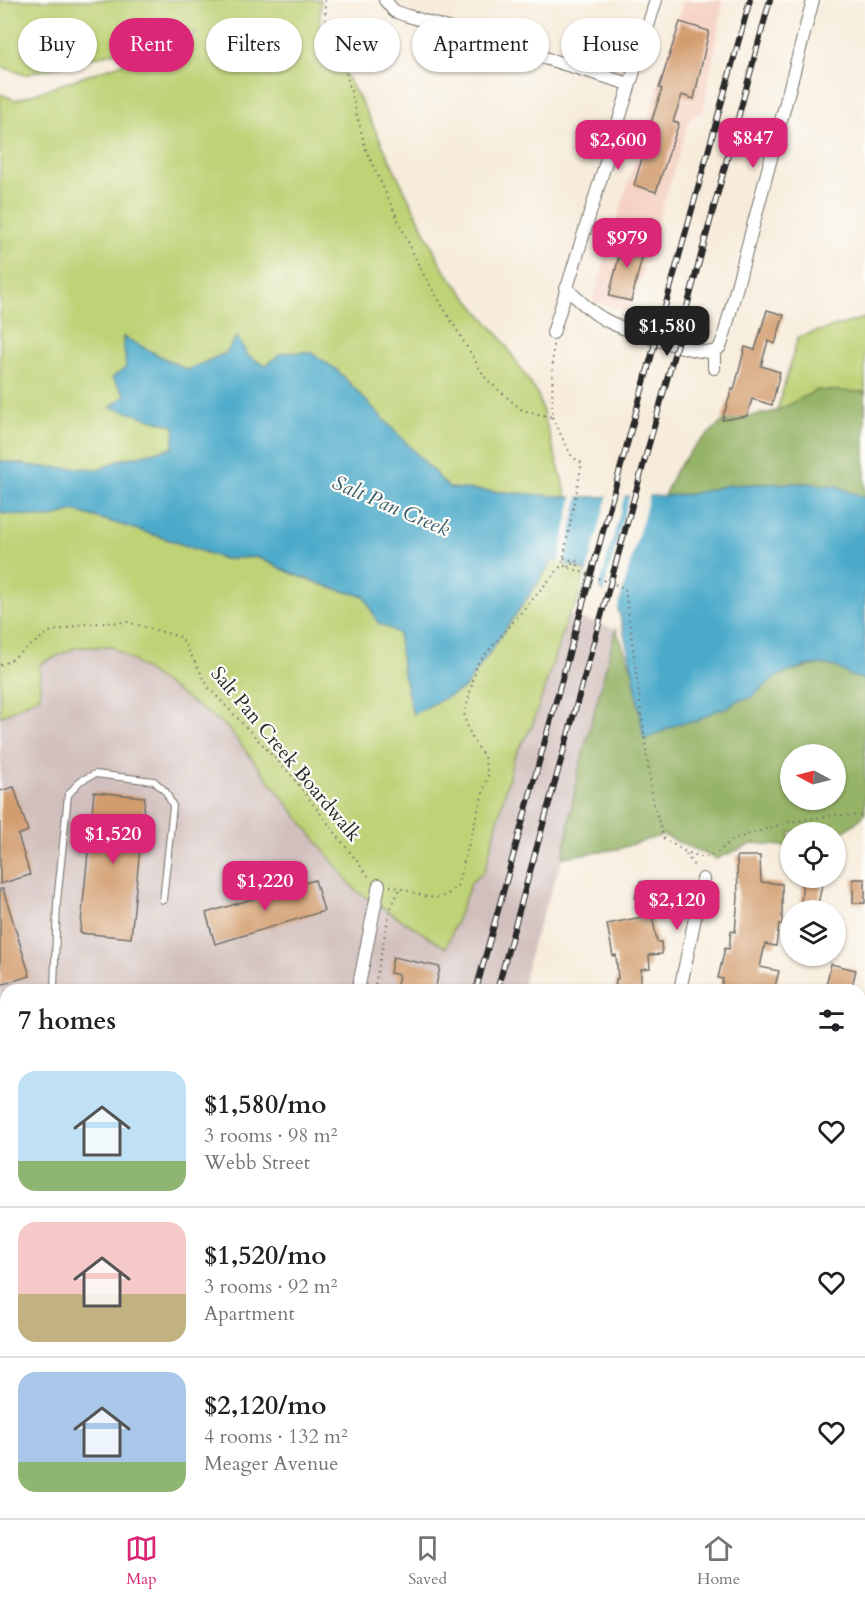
<!DOCTYPE html>
<meta charset="utf-8">
<style>
:root{--surface:#fff;--page:#f6f6f6;--text:#202124;--muted:#757577;--line:#e0e0e0;--accent:#db2777}
body{margin:0;font-family:Cardo,serif;background:var(--page);color:var(--text);height:100vh;display:flex;flex-direction:column;font-size:22px;white-space:nowrap}
*{box-sizing:border-box;margin:0}
p{font-size:20px;color:var(--muted)}
.icon{flex:none;width:33px;height:33px;fill:none;stroke:currentColor;stroke-width:2;stroke-linecap:round;stroke-linejoin:round}
.map{position:relative;flex:1;overflow:hidden}
.sheet{position:absolute;left:0px;top:984px;width:866px;height:534px;display:flex;flex-direction:column;background:var(--surface);border-radius:18px 18px 0 0;box-shadow:0 2px 4px #0004}
.sheet>*{flex:none}
.banner{position:absolute;left:18px;top:18px;width:830px;height:54px;display:flex;gap:12px}
.needle{width:39px;rotate:277deg}
.fabs{position:absolute;left:780px;top:744px;display:grid;gap:12px}
.fabs a{display:grid;place-items:center;width:66px;height:66px;border-radius:50%;background:var(--surface);box-shadow:0 2px 4px #0004;font-size:30px}
.price{position:absolute;translate:-50% -51px;padding:0 14px;border-radius:12px;background:var(--accent);color:#fff;font-size:20px;line-height:39px;filter:drop-shadow(0 2px 3px #0008)}
.price::after{content:'';position:absolute;left:50%;top:36px;width:18px;height:14px;margin-left:-9px;background:inherit;clip-path:polygon(0 0,100% 0,50% 100%)}
.price.current{background:#222;color:#fff}
ul{padding:0;list-style:none}
li{display:flex;align-items:center;gap:18px;height:150px;padding:0 18px}
li+li{border-top:2px solid var(--line)}
li span{display:grid;place-items:center;flex:none;width:168px;height:120px;border-radius:18px;color:#555}
li>.icon{margin-inline-start:auto}
span .icon{width:72px;height:72px;fill:#fffc;stroke-width:1}
li b{font-size:26px}
h2{display:flex;justify-content:space-between;align-items:center;height:72px;padding:0 18px;font-size:26px}
.chip{padding:0 21px;border-radius:27px;background:var(--surface);box-shadow:0 2px 4px #0004;font-size:21px;line-height:54px}
.chip.current{background:var(--accent);color:#fff}
.dock{display:flex;justify-content:space-around;align-items:center;height:84px;border-top:2px solid var(--line);background:var(--surface);font-size:16px;color:var(--muted)}
.dock a{display:grid;justify-items:center;gap:3px}
.dock .current{color:var(--accent)}
.map>svg:first-child{display:block}
</style>
<div class="map">
<svg width="865" height="1518" viewBox="0 0 865 1518">
<rect width="100%" height="100%" fill="#fdfcf7"/>
<filter id="ink" filterUnits="userSpaceOnUse"><feTurbulence type="fractalNoise" baseFrequency=".0167" numOctaves="2"/><feDisplacementMap in="SourceGraphic" scale="12" xChannelSelector="R" yChannelSelector="G"/><feConvolveMatrix kernelMatrix="1 2 1 2 8 2 1 2 1" color-interpolation-filters="sRGB"/></filter>
<filter id="wash" filterUnits="userSpaceOnUse"><feTurbulence type="fractalNoise" baseFrequency=".008" numOctaves="4" result="noise"/><feDisplacementMap in="SourceGraphic" scale="24" xChannelSelector="R" yChannelSelector="G"/><feGaussianBlur stdDeviation="1.35" result="paint"/><feColorMatrix in="noise" values="0 0 0 0 0 0 0 0 0 0 0 0 0 0 0 0 0 1.4 0 .05"/><feComposite in="paint" operator="in"/></filter>
<g filter="url(#wash)">
<rect width="100%" height="100%" fill="#f7ecdb"/>
<path fill="#f5d2c3" d="M684,0H722V9L703,111L690,118L630,312L592,302Z"/>
<path fill="#d1bfbd" d="M568,615L616,629L578,773L563,857L532,945L522,990H6V1198L0,1199V717L40,696L39,664L75,648L111,646L227,727L356,891L446,947L471,882L485,870L514,757L532,726Z
M353,1512H435L434,1518H353Z"/>
<path fill="#bed276" stroke="#747e50" stroke-width="1.5" d="M0,0H321L319,30L361,101L444,270L501,338L538,395L567,497L449,488L337,370L310,352L281,353L266,366C230,345 222,355 187,370L123,337L126,367V395L111,407L176,426L173,448L120,460L100,469L43,467L0,461V94L16,100L187,41L198,31L25,75L0,66Z
M865,318V412L777,411L798,337Z
M75,511L158,536L224,559L257,557L291,573L335,589L364,596L378,623L398,633L403,673L413,714L465,688L554,559L586,571L576,605L568,616L532,726L514,757L485,870L471,883L446,948L356,891L227,727L111,646L75,648L40,664V696L0,717V513L49,518Z
M6,1275V1512H199L197,1518H0V1276Z"/>
<path fill="#96b467" stroke="#607049" stroke-width="1.5" fill-rule="evenodd" d="M817,390L865,392V498L836,486L804,483L729,485L691,494L664,496L676,470L694,447L722,422L777,411Z
M616,629L633,672L645,739L678,724L697,721L715,710L728,708L738,700L751,698L775,677L789,671L822,664L836,667L851,676L865,680V812L861,818L836,838V832H790V847L754,843L716,859L663,835L617,849L563,857L578,773ZM790,754H836V800H790Z"/>
<path fill="#4baaca" stroke="#3b6a7a" stroke-width="1.5" d="M123,337L187,370L226,353L237,337L248,356L266,366L281,353L310,352L337,370L449,488L567,497L664,496L691,494L729,485L804,483L836,486L865,498V680L851,676L836,667L822,664L805,666L775,677L751,698L738,700L728,708L715,711L697,721L678,724L644,740L633,672L619,612L586,571L554,559L465,688L413,714L403,673L398,633L378,623L364,596L335,589L291,573L257,557L224,559L158,536L75,511L49,518L0,513V461L43,467L100,469L120,460L173,448L175,426L110,407L126,395L112,378L126,367Z"/>
<path fill="#f7ecdb" d="M650,493L616,614L602,596L630,494Z
M573,494H579L564,564L559,563Z
M608,494H625L598,591L586,576Z"/>
<g id="blocks">
<path fill="#d29c6d" d="M680,22L709,31L694,99L682,95L673,122L679,123L656,192L634,185L650,132H648L662,89L659,88Z
M624,236L646,242L631,301L609,296Z
M767,310L784,315L775,344L768,341L761,366L780,372L772,405L752,399L747,416L722,420L732,389L734,390L745,347L755,350Z
M14,787L28,831L18,835L30,875L0,884V791Z
M94,792L145,797L131,938L80,933Z
M737,856H760L761,882L782,884V924H779L776,946L765,944L760,967L779,971L774,990H723L724,987L721,986L723,979L718,978L725,948L729,949L731,931L735,932L738,898Z
M803,879L823,881L818,904L801,903Z
M853,879H865V903H853Z
M315,880L324,911L215,944L206,913Z
M640,881L668,887L664,905L635,898Z
M0,889H3L30,976L0,985Z
M652,915L657,942H661L662,954L649,955L650,968L641,969V990H615L616,979H618L616,955L613,956L607,924Z
M393,957L440,967L435,990H396L399,975L390,973Z
M831,964L856,970L851,990H825Z"/>
</g>
</g>
<g filter="url(#ink)">
<use href="#blocks" fill-opacity="0" stroke="#726f69" stroke-width="1.5"/>
<g fill="none" stroke-linecap="round" stroke-linejoin="round">
<g stroke="#726f69" stroke-width="8">
<path id="service" d="M54,990L57,902L68,795L80,781L95,774L154,781L166,792L173,806L163,900"/>
</g>
<g stroke="#726f69" stroke-width="14">
<path id="minor" d="M385,0L394,11L405,15L629,84
M566,288C577,298 588,310 602,318C619,329 695,354 714,352
M553,333L656,0
M714,368V352L720,347L723,339L813,0
M358,990L379,885
M680,990L703,879
M860,1089L865,1062
M860,1275L865,1276
M581,1518L582,1512"/>
</g>
<g stroke="#726f69" stroke-width="19">
<path id="secondary" d="M859,1518L865,1497"/>
</g>
<g stroke="#726f69" stroke-width="22">
<path id="trunk" d="M0,1226L6,1224
M0,1252L6,1251
M860,1342L865,1343
M860,1364L865,1365"/>
</g>
<path stroke="#726f69" stroke-width="2" stroke-dasharray="1.5 4.5" stroke-linecap="butt" d="M325,0L326,31L343,61L366,150L421,270L486,379L522,410L552,417
M343,61L346,62L357,40
M553,345L552,417L572,457L582,463L562,565
M564,558L579,562L578,565L570,563L568,567
M0,665L8,662L49,632L84,624L127,622L181,637L209,688L291,775L369,877
M686,854L696,869
M390,886C407,888 429,903 446,895C450,893 454,889 457,886L488,775L484,757L472,738L464,717L477,664L562,565L625,588L653,802L664,839L686,852L704,858L718,852L734,839L789,822L837,815L865,816
M374,990L390,909L401,887
M143,1518L147,1512
M223,1518L225,1512"/>
<use href="#service" stroke="#fff" stroke-width="6"/>
<use href="#minor" stroke="#fff" stroke-width="12"/>
<use href="#secondary" stroke="#fff" stroke-width="16"/>
<use href="#trunk" stroke="#fff" stroke-width="20"/>
<g stroke="#2b2b2b" stroke-width="6">
<path id="rail" d="M476,990L750,0
M497,990L675,351L770,0
M390,1518V1512
M405,1518L406,1512"/>
</g>
<use href="#rail" stroke="#fdfcf7" stroke-width="4" stroke-dasharray="11" stroke-linecap="butt"/>
</g>
</g>
<g text-anchor="middle" dominant-baseline="central" stroke-width="4.5" stroke-linejoin="round" paint-order="stroke">
<g font-size="20" fill="#2b2b2b" stroke="#fdfcf7">
<text transform="translate(286 754) rotate(50)">Salt Pan Creek Boardwalk</text>
</g>
<g font-size="21" font-style="italic" fill="#385e6b" stroke="#fdfcf7">
<text transform="translate(391 506) rotate(23)">Salt Pan Creek</text>
</g>
</g>
</svg>
<div class="fabs">
<a><svg class="needle" viewBox="-14 -14 28 28"><path d="M0-13l5 13h-10z" fill="#e53935"/><path d="M0 13l5-13h-10z" fill="#757577"/></svg></a>
<a><svg class="icon" aria-label="locate" viewBox="0 0 24 24"><circle cx="12" cy="12" r="6"/><path d="M12 2v4M12 18v4M2 12h4M18 12h4"/></svg></a>
<a><svg class="icon" aria-label="layers" viewBox="0 0 24 24"><path d="M12 4l9 5-9 5-9-5zM3 14l9 5 9-5"/></svg></a>
</div>
<b class="price" style="left:753px;top:169px">$847</b>
<b class="price" style="left:618px;top:171px">$2,600</b>
<b class="price" style="left:627px;top:269px">$979</b>
<b class="price current" style="left:667px;top:357px">$1,580</b>
<b class="price" style="left:113px;top:865px">$1,520</b>
<b class="price" style="left:265px;top:912px">$1,220</b>
<b class="price" style="left:677px;top:931px">$2,120</b>
<div class="banner">
<a class="chip">Buy</a>
<a class="chip current">Rent</a>
<a class="chip">Filters</a>
<a class="chip">New</a>
<a class="chip">Apartment</a>
<a class="chip">House</a>
</div>
<section class="sheet">
<h2>7 homes<svg class="icon" aria-label="filters" viewBox="0 0 24 24"><path d="M4 7h16M4 17h16"/><circle cx="9" cy="7" r="2"/><circle cx="15" cy="17" r="2"/></svg></h2>
<ul>
<li><span style="background:linear-gradient(#bfe0f5 75%,#8fb573 0)"><svg class="icon" aria-label="home" viewBox="0 0 24 24"><path d="M3 11l9-7 9 7M6 9v11h12V9"/></svg></span><div><b>$1,580/mo</b><p>3 rooms · 98 m²</p><p>Webb Street</p></div><svg class="icon" aria-label="heart" viewBox="0 0 24 24"><path d="M12 20l-8-8c-3-5 5-10 8-4 3-6 11-1 8 4z"/></svg></li>
<li><span style="background:linear-gradient(#f6c9c9 60%,#c2b280 0)"><svg class="icon" aria-label="home" viewBox="0 0 24 24"><path d="M3 11l9-7 9 7M6 9v11h12V9"/></svg></span><div><b>$1,520/mo</b><p>3 rooms · 92 m²</p><p>Apartment</p></div><svg class="icon" aria-label="heart" viewBox="0 0 24 24"><path d="M12 20l-8-8c-3-5 5-10 8-4 3-6 11-1 8 4z"/></svg></li>
<li><span style="background:linear-gradient(#a9c7e8 75%,#8fb573 0)"><svg class="icon" aria-label="home" viewBox="0 0 24 24"><path d="M3 11l9-7 9 7M6 9v11h12V9"/></svg></span><div><b>$2,120/mo</b><p>4 rooms · 132 m²</p><p>Meager Avenue</p></div><svg class="icon" aria-label="heart" viewBox="0 0 24 24"><path d="M12 20l-8-8c-3-5 5-10 8-4 3-6 11-1 8 4z"/></svg></li>
</ul>
</section>
</div>
<nav class="dock">
<a class="current"><svg class="icon" aria-label="map" viewBox="0 0 24 24"><path d="M3 6l6-2 6 2 6-2v14l-6 2-6-2-6 2zM9 4v14M15 6v14"/></svg>Map</a>
<a><svg class="icon" aria-label="saved" viewBox="0 0 24 24"><path d="M7 4h10v16l-5-4-5 4z"/></svg>Saved</a>
<a><svg class="icon" aria-label="home" viewBox="0 0 24 24"><path d="M3 11l9-7 9 7M6 9v11h12V9"/></svg>Home</a>
</nav>
